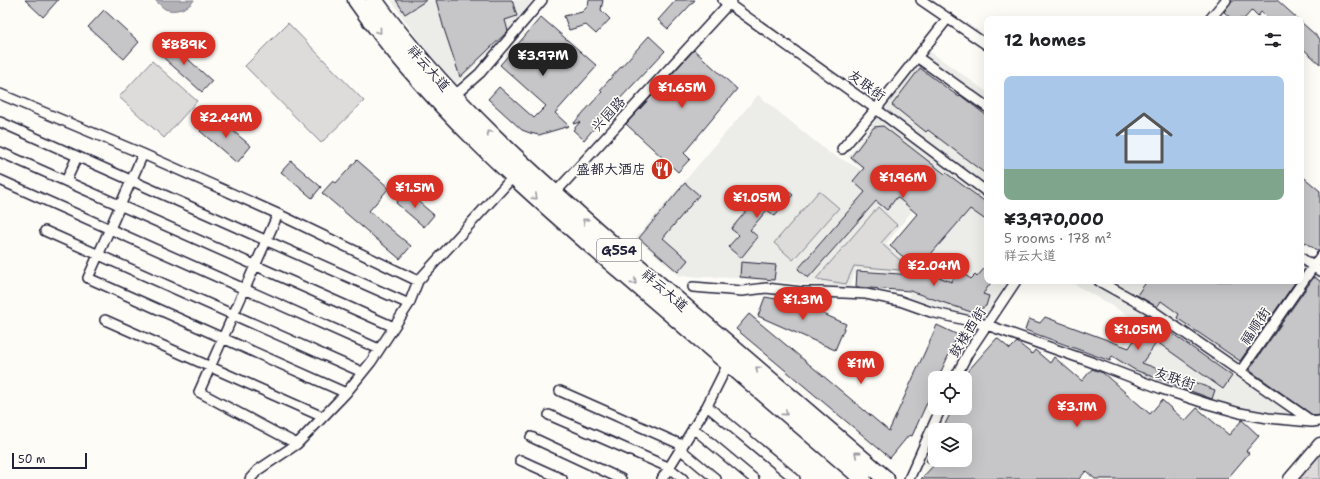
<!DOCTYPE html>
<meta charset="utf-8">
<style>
:root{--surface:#fff;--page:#f2f2f2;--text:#202124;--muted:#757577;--accent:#d93025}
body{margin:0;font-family:"Shantell Sans","LXGW WenKai TC",sans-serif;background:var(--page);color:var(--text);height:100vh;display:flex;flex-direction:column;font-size:15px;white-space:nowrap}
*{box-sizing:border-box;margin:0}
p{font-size:13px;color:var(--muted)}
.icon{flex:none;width:22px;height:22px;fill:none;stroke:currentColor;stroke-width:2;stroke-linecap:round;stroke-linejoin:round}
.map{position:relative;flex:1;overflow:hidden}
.side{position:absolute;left:984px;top:16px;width:320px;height:268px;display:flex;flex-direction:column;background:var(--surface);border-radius:8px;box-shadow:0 4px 16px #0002}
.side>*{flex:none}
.tools{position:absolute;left:928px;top:371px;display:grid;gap:8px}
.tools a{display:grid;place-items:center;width:44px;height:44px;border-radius:8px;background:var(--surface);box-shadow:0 4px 16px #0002;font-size:20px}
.scale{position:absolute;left:12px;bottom:10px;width:75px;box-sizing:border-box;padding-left:4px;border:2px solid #22223b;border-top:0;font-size:11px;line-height:14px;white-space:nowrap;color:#22223b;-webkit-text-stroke:3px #fdfcf7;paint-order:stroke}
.price{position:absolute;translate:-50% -34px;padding:0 9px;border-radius:14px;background:var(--accent);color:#fff;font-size:13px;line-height:26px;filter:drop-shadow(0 1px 2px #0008)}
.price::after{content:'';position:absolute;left:50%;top:24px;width:12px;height:9px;margin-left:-6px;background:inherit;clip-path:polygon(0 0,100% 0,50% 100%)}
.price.current{background:#222;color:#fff}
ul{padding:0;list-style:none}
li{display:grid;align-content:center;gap:8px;height:212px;padding:0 20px}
li span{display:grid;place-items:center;height:124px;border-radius:8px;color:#555}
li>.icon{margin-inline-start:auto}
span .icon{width:72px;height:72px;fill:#fffc;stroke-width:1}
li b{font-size:17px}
h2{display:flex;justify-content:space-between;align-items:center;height:48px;padding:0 20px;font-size:17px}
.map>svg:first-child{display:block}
</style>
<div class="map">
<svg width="1320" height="479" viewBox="0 0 1320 479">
<rect width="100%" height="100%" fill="#fdfcf7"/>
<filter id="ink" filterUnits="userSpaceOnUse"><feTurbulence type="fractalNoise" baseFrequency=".025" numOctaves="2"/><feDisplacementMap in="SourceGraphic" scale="8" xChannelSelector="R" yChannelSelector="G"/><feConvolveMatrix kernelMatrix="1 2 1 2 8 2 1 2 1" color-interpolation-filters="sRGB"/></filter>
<g filter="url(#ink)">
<path fill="#ecece9" d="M391,0H532L517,24L454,86L420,43Z
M928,50L987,92V281H1008L981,321L908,297L918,269L890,246L916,214L848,157Z
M758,95L828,152L862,170L912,211L886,244L915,268L911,274L856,269L850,288L736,278L680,276L636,238Z
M1301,265L1320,278V418L1301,420L1216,405L1118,369L1116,355L1136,320L1069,281H1301Z"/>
<path fill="#dddcdb" stroke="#807f8b" d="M288,23L364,101L321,143L245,66Z
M152,61L197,101L164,138L119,97Z
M819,191L839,208L793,260L774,243Z
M878,207L897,225L881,243L903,263L899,270L854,266L846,284L816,279Z
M1320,449V479H1292Z"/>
<path fill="#b2b2b7" stroke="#787885" d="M155,0H194C190,8 174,13 165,9C162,7 158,3 155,0Z"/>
<path fill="#c6c6c8" stroke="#22223b" d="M25,0H58L43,17Z
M396,0H427L405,14Z
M436,0H512L517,16L505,20L508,31L460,77L444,29Z
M589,0H603L601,10L610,19L596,34L586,25L569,30L564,16L582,12L588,6Z
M676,0H695L668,29L658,20Z
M1232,0H1277L1298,19H1269L1261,12L1258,16L1252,10L1244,19H1232L1224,12Z
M104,10L139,42L124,59L88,27Z
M541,17L597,66L555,113L569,126L539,135L530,133L522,130L488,99L499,87L534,118L546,106L500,65Z
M1301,22L1320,39V64L1301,47Z
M649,36L665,51L615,104L584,140L573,130L580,122L573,124L602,92L600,90Z
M167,40L212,81L202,92L157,52Z
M694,50L737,89L684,153L690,159L678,172L626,124Z
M920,68L959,97L960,95L987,116V175L928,130L926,132L892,105Z
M214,115L251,146L237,163L200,131Z
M883,126L945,174L946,173L987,203V221L970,209L918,269L890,246L917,214L897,197L887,210L876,201L808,278L798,269L865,192L853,181L864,168L851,157L874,127Z
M357,160L389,188L369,211L411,246L400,259L322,193L333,181L336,183Z
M291,161L321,187L312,198L281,172Z
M1301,175L1320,191V251H1318L1301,240Z
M685,183L699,195L663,238L688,260L678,272L639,238Z
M782,186L793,195L775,216L767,210L750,230L758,237L741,258L728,247L739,235L731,229L764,190L772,198Z
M406,191L434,215L424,227L396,203Z
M741,262L776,265L774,280L740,277Z
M987,265V281H992L983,294L989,296L986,306L974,313L910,291L856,287L857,271L928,276L922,272L923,270L951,282L959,271L971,279L975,275L977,277Z
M1314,277L1320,281V415L1314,416L1249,370Z
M1147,281H1296L1240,361L1177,318L1179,314L1161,301L1157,307L1137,295Z
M765,297L799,303L846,324L835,350L758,316Z
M749,314L889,431L937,325L958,335L938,378H935V385L912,436L909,435L890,458L736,329Z
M1145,314L1232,376L1223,389L1157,342L1142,363L1215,390L1212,399L1135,370L1112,356L1110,361L1025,330L1029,319L1040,323L1045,317L1129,348L1140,331L1135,328Z
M997,338L1010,349L1017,342L1032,354L1035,350L1050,363L1054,357L1082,381L1092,369L1103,373L1150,414L1162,400L1185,421L1197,408L1229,435L1242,420L1259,436L1246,451L1249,453L1227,479H1095L1086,471L1079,479H921L934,465L926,461L935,443V463L938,460H965V430H942L953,408H965V381L969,373L967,372Z"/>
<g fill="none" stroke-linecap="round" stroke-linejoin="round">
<g stroke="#22223b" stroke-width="12">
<path id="street" d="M723,0L876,109L987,192
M921,0L987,45
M1210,19L1226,0
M917,57L987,107
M0,94L143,154L278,214L418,281
M454,96L480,73L542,0
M0,122L409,304
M842,149L876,109L948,18
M0,152L394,327
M143,154L88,278L346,393
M0,180L379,349
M66,181L77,157
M554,194L732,0
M278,214L199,392L297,444
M45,231L362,372
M1301,258L1320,271
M1099,281L1153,311L1313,422
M693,287L742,291L766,288L801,292H821L866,294L900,301L931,312L987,325L1094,363L1162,389L1208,404L1240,413L1268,418L1311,422L1320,421
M105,320L323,417
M1240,372L1320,257
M955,378L968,353L1016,281
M560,391L682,445
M707,406L795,479
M549,415L668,467L683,479
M693,428L754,479
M531,437L621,479
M680,449L716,479
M520,460L562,479
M250,479L258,470L297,444L346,393L371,362L409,304L418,281L513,177
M662,479L707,406L728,364
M909,479L941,408"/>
</g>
<g stroke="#22223b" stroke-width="15">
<path id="secondary" d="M1290,479L1320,444"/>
</g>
<g stroke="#22223b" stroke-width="19">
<path id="highway" d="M356,0C429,105 526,190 623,273C703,342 783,411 863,479
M374,0C447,101 541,182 634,263C718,335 802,407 886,479"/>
</g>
<use href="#street" stroke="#fdfcf7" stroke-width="9"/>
<use href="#secondary" stroke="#fdfcf7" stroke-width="12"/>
<use href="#highway" stroke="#fdfcf7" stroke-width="16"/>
</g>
<defs><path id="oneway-chevron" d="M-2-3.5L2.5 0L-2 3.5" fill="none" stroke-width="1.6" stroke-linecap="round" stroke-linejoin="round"/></defs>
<g stroke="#9a9aa2">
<use href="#oneway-chevron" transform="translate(379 31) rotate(51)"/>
<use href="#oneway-chevron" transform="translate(489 133) rotate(-135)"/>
<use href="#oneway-chevron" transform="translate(535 197) rotate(42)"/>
<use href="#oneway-chevron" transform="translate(585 221) rotate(-139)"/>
<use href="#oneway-chevron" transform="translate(634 282) rotate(41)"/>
<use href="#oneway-chevron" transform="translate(758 369) rotate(-139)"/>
<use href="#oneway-chevron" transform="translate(785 413) rotate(40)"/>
<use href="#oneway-chevron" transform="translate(857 454) rotate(-140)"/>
</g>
</g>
<defs>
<g id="restaurant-disc" transform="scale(1.15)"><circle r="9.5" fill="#c8321e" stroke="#fdfcf7"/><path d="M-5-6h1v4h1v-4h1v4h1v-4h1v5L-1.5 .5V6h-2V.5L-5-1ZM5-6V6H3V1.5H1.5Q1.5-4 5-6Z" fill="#fff"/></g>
</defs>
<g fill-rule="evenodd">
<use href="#restaurant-disc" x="662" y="169"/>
</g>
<g text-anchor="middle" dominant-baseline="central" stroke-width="3.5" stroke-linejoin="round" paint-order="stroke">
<rect fill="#fdfcf7" stroke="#646373" stroke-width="1" x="597" y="239" width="44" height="22" rx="3"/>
<g font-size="13" font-weight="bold" fill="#22223b">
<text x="619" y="250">G554</text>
</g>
<g font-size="14" fill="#22223b" stroke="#fdfcf7">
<text transform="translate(429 68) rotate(49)">祥云大道</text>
<text transform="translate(867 85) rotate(36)">友联街</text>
<text transform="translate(608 114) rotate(-47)">兴园路</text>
<text transform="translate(665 290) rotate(41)">祥云大道</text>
<text transform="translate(1255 326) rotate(-56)">福顺街</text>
<text transform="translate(967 332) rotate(-58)">鼓楼西街</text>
<text transform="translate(1175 378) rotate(19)">友联街</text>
</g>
<g font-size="14" fill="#22223b" stroke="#fdfcf7" text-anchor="end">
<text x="646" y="169">盛都大酒店</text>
</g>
</g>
</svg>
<div class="tools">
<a><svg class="icon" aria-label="locate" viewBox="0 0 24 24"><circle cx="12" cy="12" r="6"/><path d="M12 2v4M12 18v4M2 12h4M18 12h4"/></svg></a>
<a><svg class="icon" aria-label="layers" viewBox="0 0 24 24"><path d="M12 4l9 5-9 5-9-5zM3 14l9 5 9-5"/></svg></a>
</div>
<div class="scale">50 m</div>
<b class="price" style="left:184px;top:66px">¥889K</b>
<b class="price current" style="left:543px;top:77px">¥3.97M</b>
<b class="price" style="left:682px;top:109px">¥1.65M</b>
<b class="price" style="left:226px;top:139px">¥2.44M</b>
<b class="price" style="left:903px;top:199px">¥1.96M</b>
<b class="price" style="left:415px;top:209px">¥1.5M</b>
<b class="price" style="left:757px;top:219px">¥1.05M</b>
<b class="price" style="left:934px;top:287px">¥2.04M</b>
<b class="price" style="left:803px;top:321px">¥1.3M</b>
<b class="price" style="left:1138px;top:351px">¥1.05M</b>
<b class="price" style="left:861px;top:385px">¥1M</b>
<b class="price" style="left:1077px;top:428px">¥3.1M</b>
<section class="side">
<h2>12 homes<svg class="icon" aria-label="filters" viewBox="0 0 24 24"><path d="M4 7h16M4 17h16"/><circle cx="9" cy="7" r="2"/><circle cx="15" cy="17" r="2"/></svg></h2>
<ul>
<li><span style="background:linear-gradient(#a9c7e8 75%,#7fa58c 0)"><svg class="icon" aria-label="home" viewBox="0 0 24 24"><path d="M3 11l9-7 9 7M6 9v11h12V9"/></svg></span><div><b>¥3,970,000</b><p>5 rooms · 178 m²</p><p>祥云大道</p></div></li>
</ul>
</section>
</div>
